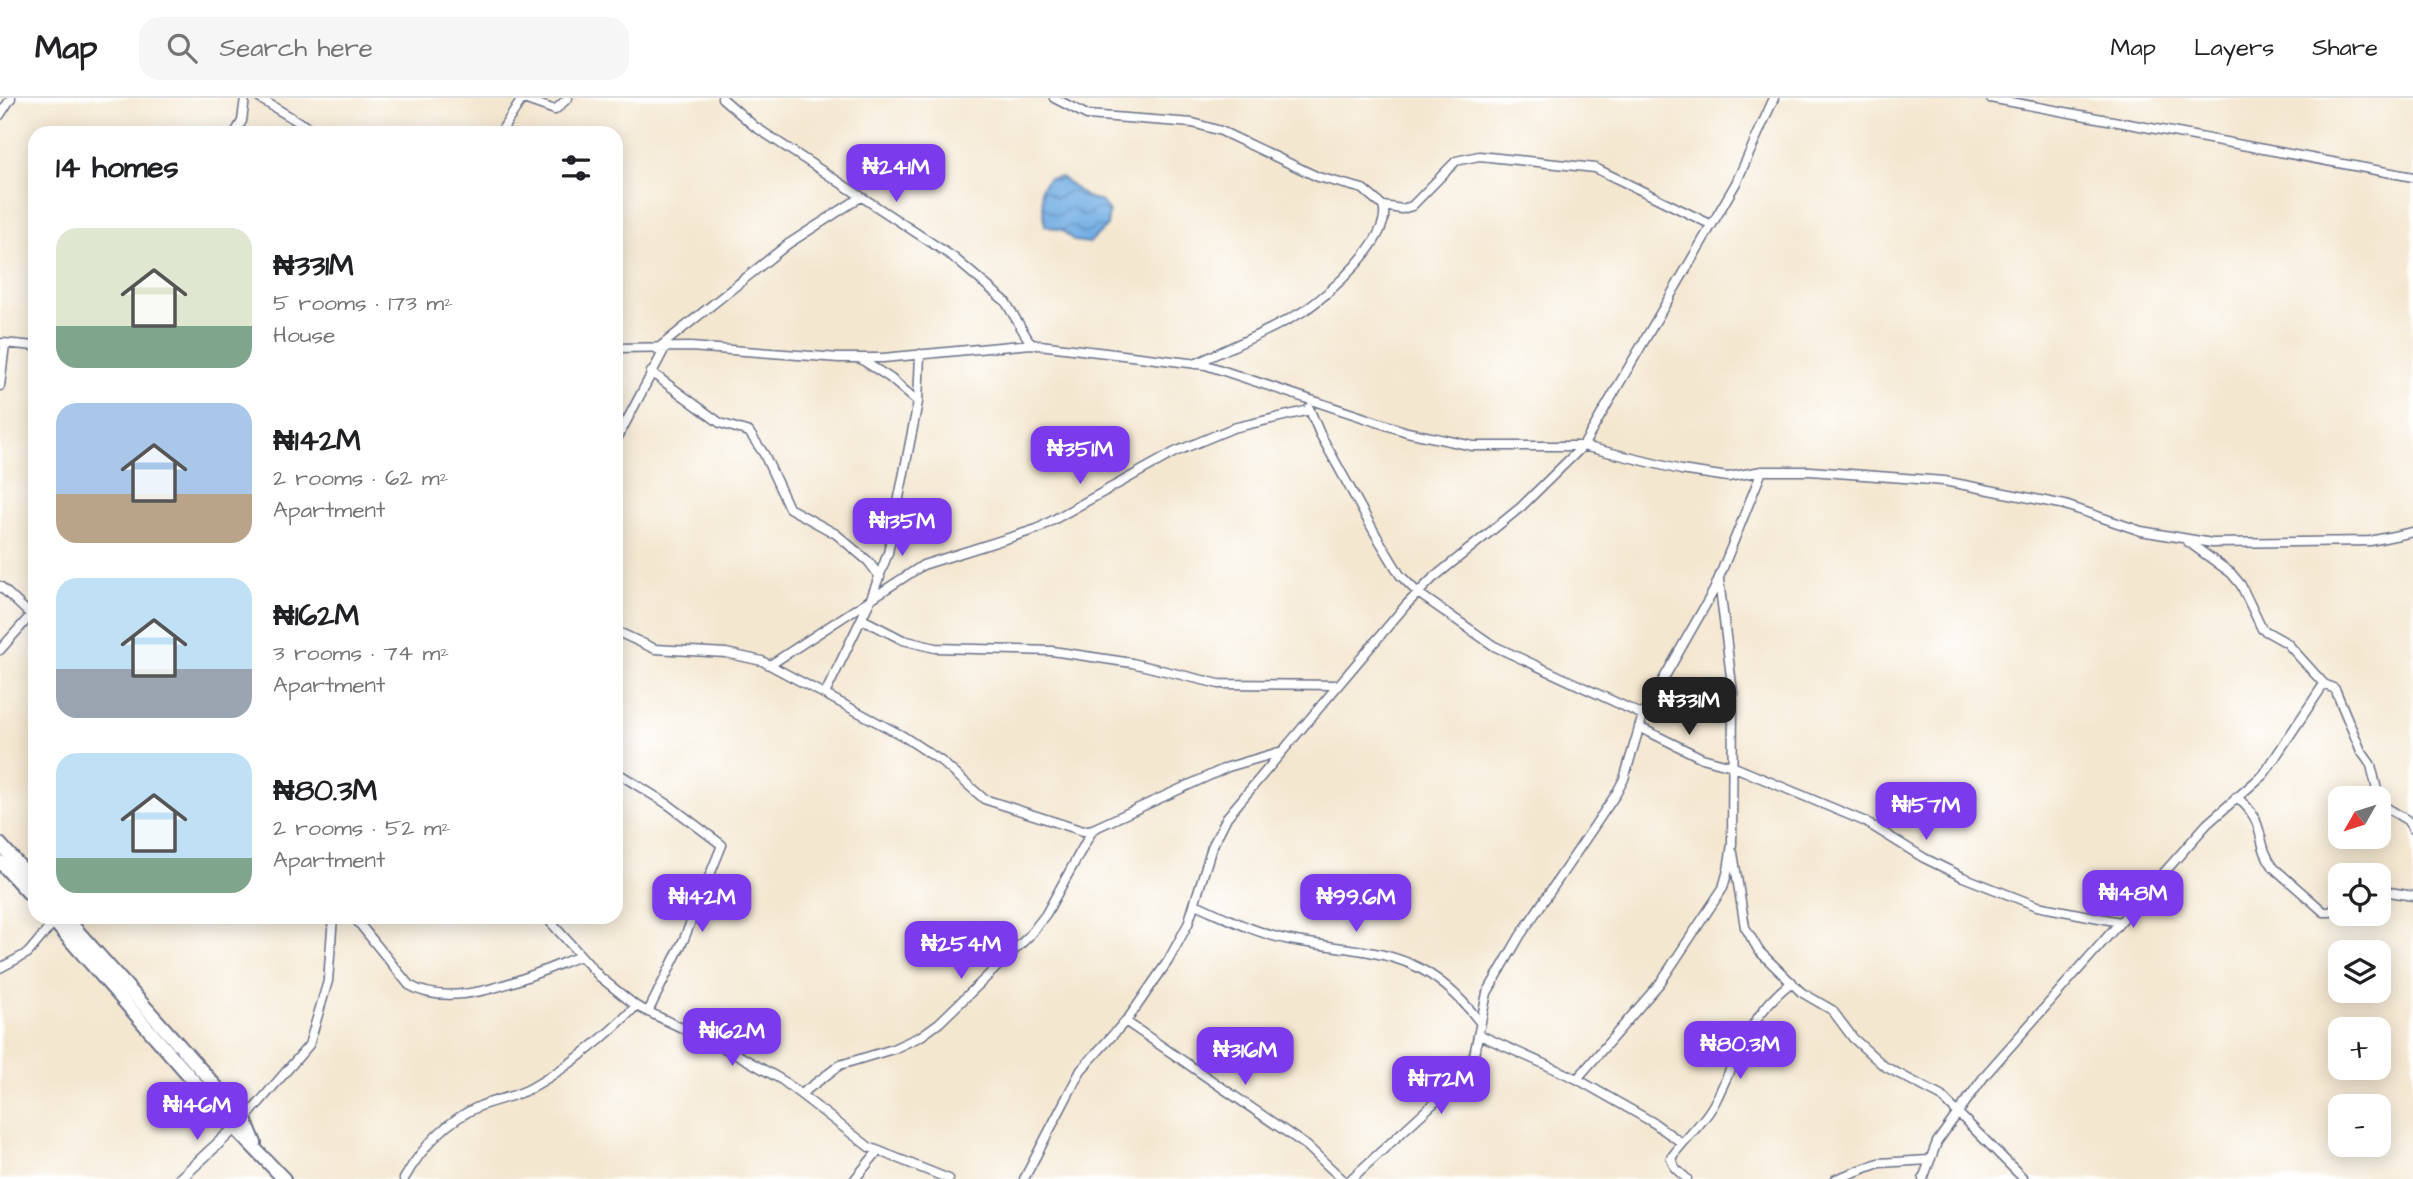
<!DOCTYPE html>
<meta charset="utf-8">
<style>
:root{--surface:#fff;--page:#f6f6f6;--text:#202124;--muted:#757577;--line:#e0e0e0;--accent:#7c3aed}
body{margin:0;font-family:"Architects Daughter",sans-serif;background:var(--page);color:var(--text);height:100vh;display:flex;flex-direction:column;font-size:26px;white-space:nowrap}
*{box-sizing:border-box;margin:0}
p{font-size:23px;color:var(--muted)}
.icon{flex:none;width:38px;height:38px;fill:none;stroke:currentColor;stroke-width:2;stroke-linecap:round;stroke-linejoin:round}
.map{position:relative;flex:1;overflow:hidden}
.panel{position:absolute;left:28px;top:28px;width:595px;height:798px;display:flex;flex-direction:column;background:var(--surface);border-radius:21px;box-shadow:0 4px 18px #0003}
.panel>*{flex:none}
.needle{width:46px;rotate:231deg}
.fabs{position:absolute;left:2328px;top:688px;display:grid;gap:14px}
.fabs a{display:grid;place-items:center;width:63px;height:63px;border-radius:14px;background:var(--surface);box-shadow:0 4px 18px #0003;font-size:35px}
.price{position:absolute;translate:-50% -60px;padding:0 16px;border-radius:14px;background:var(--accent);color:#fff;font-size:23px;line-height:46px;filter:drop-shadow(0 2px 4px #0008)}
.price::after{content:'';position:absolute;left:50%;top:42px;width:21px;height:16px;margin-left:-10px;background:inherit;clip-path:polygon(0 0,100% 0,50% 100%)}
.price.active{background:#222;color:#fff}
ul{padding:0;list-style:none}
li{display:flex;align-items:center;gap:21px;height:175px;padding:0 28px}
li span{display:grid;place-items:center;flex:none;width:196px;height:140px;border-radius:21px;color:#555}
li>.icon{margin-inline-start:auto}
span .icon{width:84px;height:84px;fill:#fffc;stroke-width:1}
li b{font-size:30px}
h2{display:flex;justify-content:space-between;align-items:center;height:84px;padding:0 28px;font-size:30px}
header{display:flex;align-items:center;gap:42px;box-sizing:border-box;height:98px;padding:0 35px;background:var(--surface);border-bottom:2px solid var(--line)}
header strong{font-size:33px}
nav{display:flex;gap:38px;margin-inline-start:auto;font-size:24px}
.search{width:490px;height:63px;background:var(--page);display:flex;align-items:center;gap:18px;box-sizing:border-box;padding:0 24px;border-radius:21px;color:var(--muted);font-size:26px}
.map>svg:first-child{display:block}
</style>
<header>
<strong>Map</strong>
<div class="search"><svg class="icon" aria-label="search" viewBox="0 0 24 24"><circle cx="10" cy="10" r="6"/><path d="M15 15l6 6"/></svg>Search here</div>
<nav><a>Map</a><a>Layers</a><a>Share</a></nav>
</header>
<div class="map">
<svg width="2413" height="1081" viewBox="0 0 2413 1081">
<defs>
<pattern id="water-waves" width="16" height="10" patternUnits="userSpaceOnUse" patternTransform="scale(1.75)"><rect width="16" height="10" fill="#72ade3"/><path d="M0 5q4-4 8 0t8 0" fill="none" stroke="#5d8dbb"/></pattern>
</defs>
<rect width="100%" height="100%" fill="#fff"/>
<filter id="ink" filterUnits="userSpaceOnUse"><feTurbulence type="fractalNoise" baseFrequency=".0143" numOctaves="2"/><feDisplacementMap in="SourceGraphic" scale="14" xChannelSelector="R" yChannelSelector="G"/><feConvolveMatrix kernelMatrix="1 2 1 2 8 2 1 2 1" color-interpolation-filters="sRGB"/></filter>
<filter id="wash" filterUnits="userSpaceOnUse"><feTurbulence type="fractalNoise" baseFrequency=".00686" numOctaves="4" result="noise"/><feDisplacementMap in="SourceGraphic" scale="28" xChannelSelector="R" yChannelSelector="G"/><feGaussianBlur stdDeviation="1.57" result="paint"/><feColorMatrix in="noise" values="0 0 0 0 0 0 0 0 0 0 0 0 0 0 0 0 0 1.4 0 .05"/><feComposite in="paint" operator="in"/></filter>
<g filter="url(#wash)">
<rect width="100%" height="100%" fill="#f4e7d0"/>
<path fill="url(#water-waves)" stroke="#466ea0" stroke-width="2" d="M1061,79L1086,99L1101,103L1109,114L1107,128L1089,145L1074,143L1062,132L1045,128L1041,90L1048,81Z"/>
</g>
<g filter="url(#ink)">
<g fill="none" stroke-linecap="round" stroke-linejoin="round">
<g stroke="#676f86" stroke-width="11">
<path id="minor" d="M259,0L317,35
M521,0L555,12L568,0
M722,0L754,28L953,159L1005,203L1031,246
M1054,0L1087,17L1193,25L1221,33L1318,79L1363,91L1383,108C1394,138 1327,199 1302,214C1268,234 1230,249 1195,266
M1990,0L2413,79
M0,17L11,0
M235,35L242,23L245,0
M500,35L522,1
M1383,108L1402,111L1412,108L1456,63L1479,58L1595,70L1712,127
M3,245L35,248
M616,250L690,249L839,260H883L1031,246L1206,267L1407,334L1473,348H1583L1681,372L1728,379L1762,373H1810L1944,383L2065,407L2141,433L2212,445L2370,443L2413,434
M657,251L788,146L861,99
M859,260L890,280L918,304
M651,274L720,325L749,334L764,356L789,410L836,436L868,463L880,479
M0,288L5,246
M1309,310L1320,336L1376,437L1400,477L1418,495L1494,548L1643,617
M616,343L665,250
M2187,443L2231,475L2241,487L2262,531L2287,545L2324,586L2335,591L2361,653L2371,667L2379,700L2387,710L2407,722L2413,731
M0,488L35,521
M862,521L903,542L935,550L1052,553L1132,565L1219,586L1338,587
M616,533L655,551L726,555L762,563L903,638L941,663L984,701L1083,733L1093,731L1228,669L1279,654
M0,552L31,517
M770,567L923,467L1037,431L1175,354L1233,330L1310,312
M825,596L870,503L888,455L918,304L920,256
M1639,629L1702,660L1732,668L1866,724L1924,760L1963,779L2037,808L2120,824
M616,674L669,707L722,747L684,841L648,914
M2236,699C2268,723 2254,744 2274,770L2324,814H2330L2340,806
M1733,755L1745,829L1759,853L1801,894L1832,912L1853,940L1884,968L1941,998L2024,1081
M2378,792L2413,798
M1195,806C1225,819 1257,836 1290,842C1374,857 1421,848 1479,923
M354,819L409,887C455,915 534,876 580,858
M546,819L600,879L636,908L738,957L782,982L869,1049L949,1081
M0,870L28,855L54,824
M1125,923L1307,1048L1342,1081
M1480,937L1577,981L1660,885L1723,790L1728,772L1732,746L1733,595L1719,482
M1577,981L1654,1025L1682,1045
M801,996L840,967L893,951L921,938L939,925L1029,838L1046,816L1093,731
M245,1021L309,947L328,883L333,819
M404,1081C422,1049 445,1023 480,1008C497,1001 515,999 531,990C570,968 605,940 636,908
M855,1081L878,1053
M1024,1081L1081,972L1130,918L1168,863L1188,826L1212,749L1227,719L1406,507L1432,481L1521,409L1583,348L1736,85L1774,0
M1351,1081L1446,994L1462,976L1474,957L1487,895L1520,838L1616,696L1624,681L1643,617L1714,492L1762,373
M1687,1081L1675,1070L1671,1060C1685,1040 1707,1022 1717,1000C1738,957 1751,914 1792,884
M1836,1081L1879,1065L1929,1062
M1923,1081L1937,1044L1986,976L2207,726L2264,676L2324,586"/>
</g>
<g stroke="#676f86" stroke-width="13">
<path id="tertiary" d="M180,1081L239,1026"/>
</g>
<g stroke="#676f86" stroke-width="16">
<path id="primary" d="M0,746L35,785
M0,764L35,802
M50,819L235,1030L284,1081
M65,819L245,1021L255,1045"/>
</g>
<use href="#minor" stroke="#fff" stroke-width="8"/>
<use href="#tertiary" stroke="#fff" stroke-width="10"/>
<use href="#primary" stroke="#fff" stroke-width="12"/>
</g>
</g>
</svg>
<div class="fabs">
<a><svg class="needle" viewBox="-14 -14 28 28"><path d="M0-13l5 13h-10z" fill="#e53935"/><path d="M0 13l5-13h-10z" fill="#757577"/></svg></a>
<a><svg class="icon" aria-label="locate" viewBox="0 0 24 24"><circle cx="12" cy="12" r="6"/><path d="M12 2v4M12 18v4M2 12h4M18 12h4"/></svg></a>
<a><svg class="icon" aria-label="layers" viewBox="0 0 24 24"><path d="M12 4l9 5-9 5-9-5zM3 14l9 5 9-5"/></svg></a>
<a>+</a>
<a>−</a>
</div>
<b class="price" style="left:896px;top:106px">₦241M</b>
<b class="price" style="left:1080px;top:388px">₦351M</b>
<b class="price" style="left:902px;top:460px">₦135M</b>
<b class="price active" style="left:1689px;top:639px">₦331M</b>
<b class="price" style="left:1926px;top:744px">₦157M</b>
<b class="price" style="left:2133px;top:832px">₦148M</b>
<b class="price" style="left:702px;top:836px">₦142M</b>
<b class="price" style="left:1356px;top:836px">₦99.6M</b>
<b class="price" style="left:961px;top:883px">₦254M</b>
<b class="price" style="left:732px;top:970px">₦162M</b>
<b class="price" style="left:1740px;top:983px">₦80.3M</b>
<b class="price" style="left:1245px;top:989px">₦316M</b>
<b class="price" style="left:1441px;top:1018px">₦172M</b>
<b class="price" style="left:197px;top:1044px">₦146M</b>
<section class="panel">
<h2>14 homes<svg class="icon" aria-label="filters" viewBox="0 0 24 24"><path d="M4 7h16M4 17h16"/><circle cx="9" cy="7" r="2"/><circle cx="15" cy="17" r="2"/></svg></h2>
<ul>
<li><span style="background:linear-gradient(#dfe7d0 70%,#7fa58c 0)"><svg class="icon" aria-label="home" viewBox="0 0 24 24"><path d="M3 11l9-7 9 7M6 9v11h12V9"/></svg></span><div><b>₦331M</b><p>5 rooms · 173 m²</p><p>House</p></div></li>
<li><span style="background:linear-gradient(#a9c7e8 65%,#b9a48a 0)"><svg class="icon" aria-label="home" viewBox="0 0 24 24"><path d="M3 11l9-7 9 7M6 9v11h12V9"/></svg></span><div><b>₦142M</b><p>2 rooms · 62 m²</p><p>Apartment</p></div></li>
<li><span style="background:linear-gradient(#bfe0f5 65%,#9aa5b1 0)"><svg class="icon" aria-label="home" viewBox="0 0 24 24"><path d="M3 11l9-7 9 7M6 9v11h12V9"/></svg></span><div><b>₦162M</b><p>3 rooms · 74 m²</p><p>Apartment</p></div></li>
<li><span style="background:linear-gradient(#bfe0f5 75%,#7fa58c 0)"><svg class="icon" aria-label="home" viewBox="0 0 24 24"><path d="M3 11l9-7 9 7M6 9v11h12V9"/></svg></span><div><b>₦80.3M</b><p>2 rooms · 52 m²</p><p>Apartment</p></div></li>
</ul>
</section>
</div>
